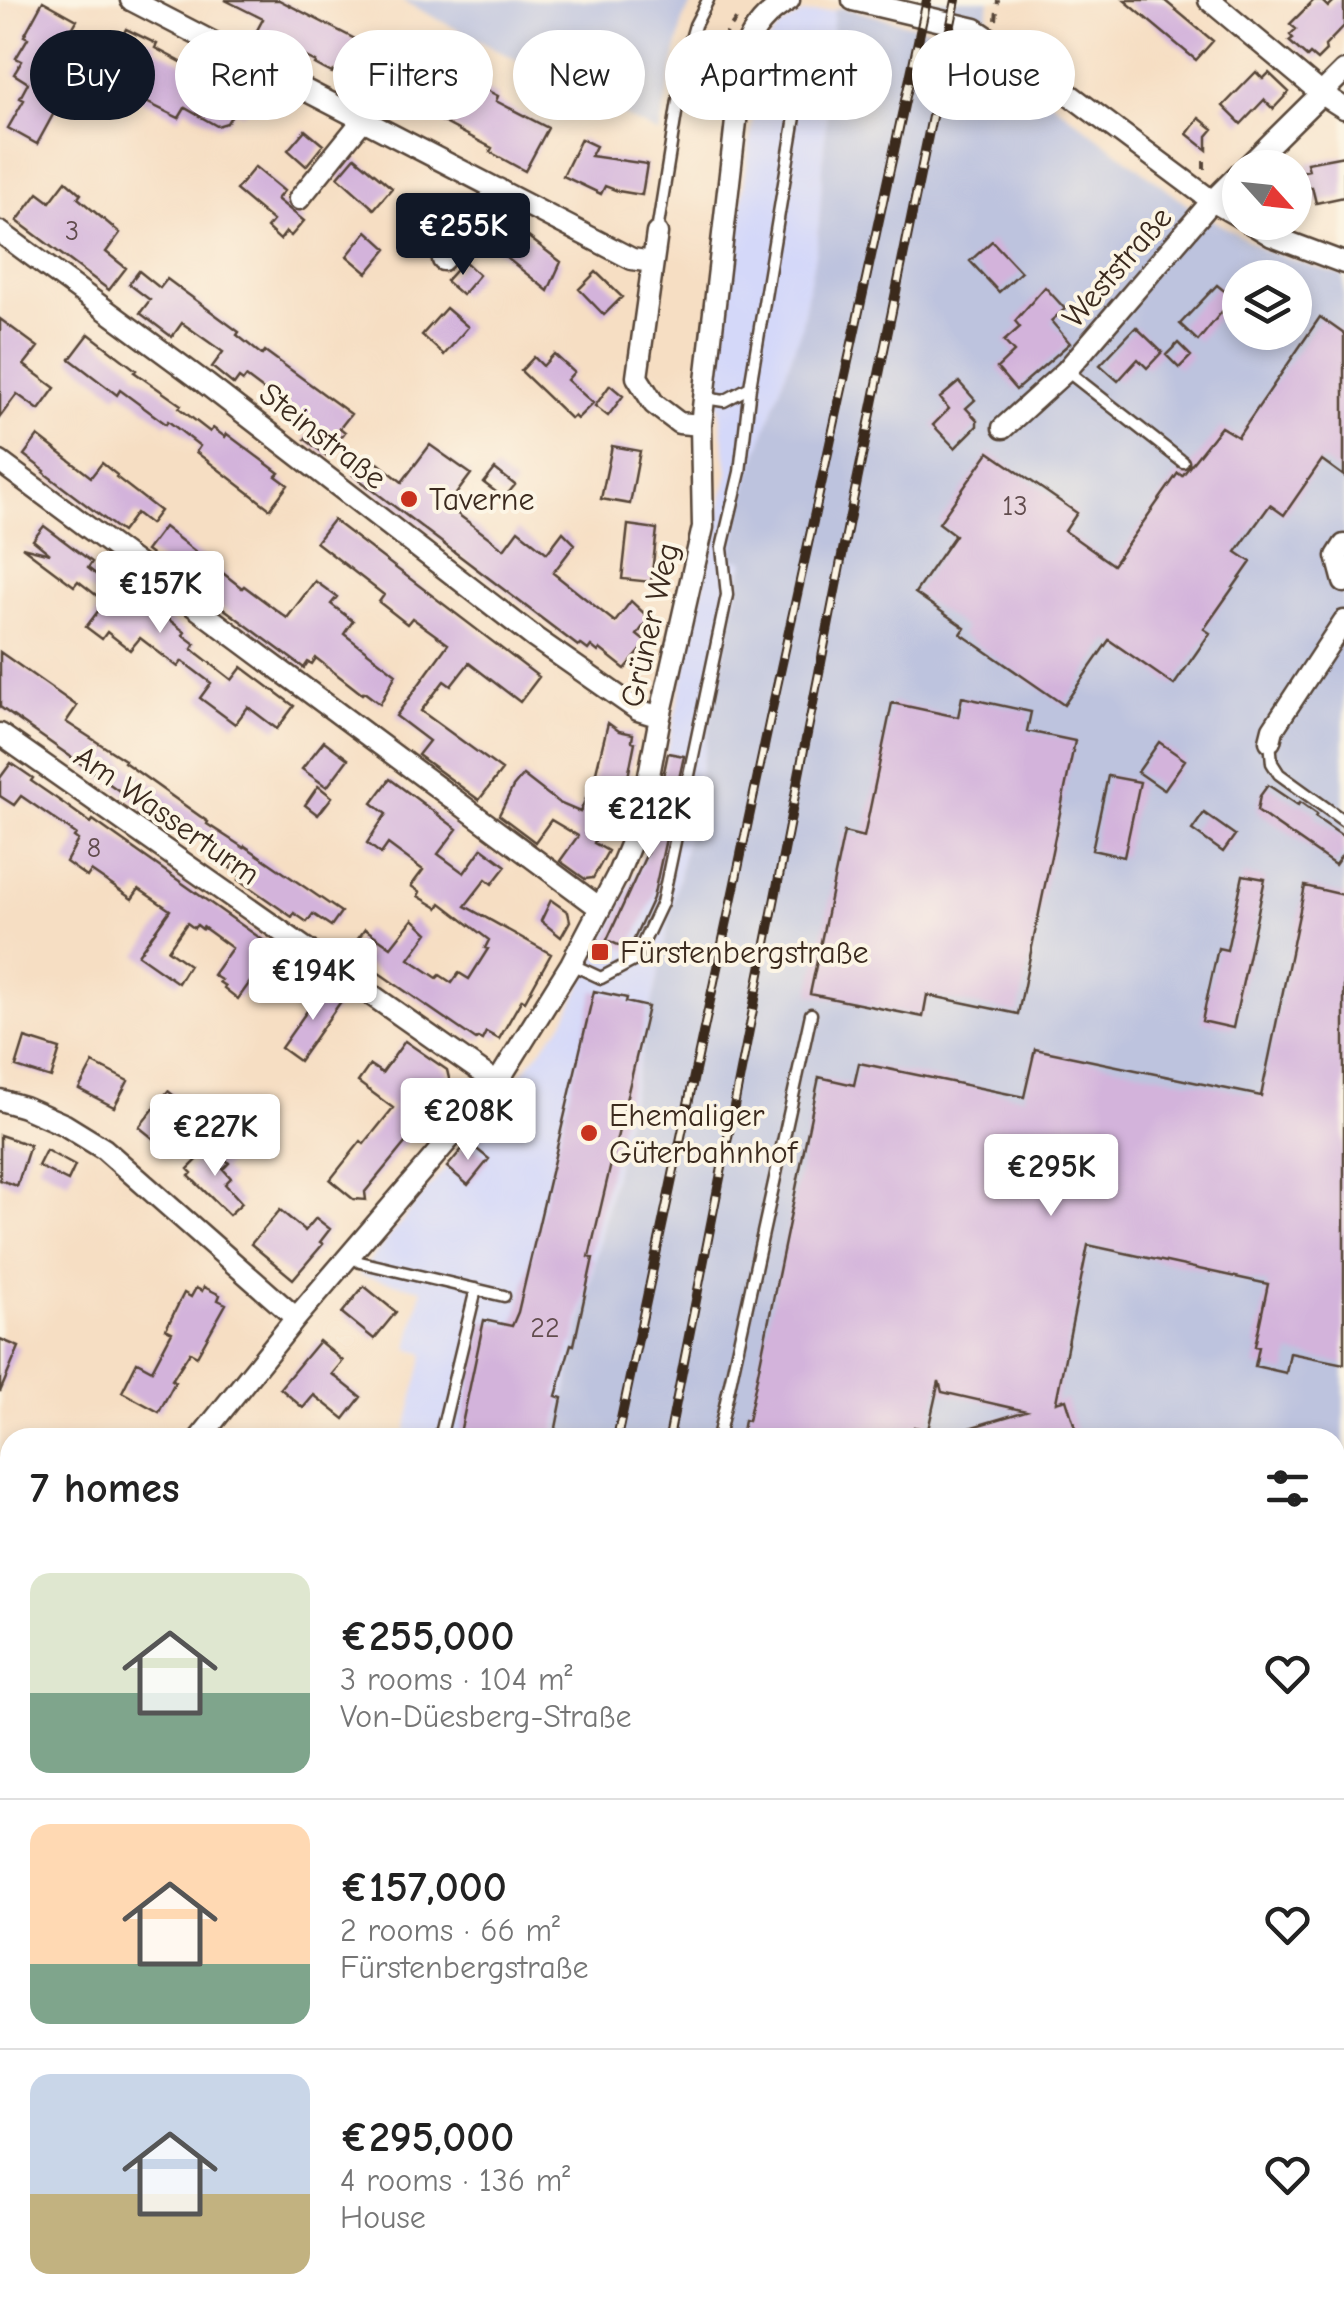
<!DOCTYPE html>
<meta charset="utf-8">
<style>
:root{--surface:#fff;--page:#f6f6f6;--text:#222;--muted:#767676;--line:#e0e0e0;--accent:#111827}
body{margin:0;font-family:"Comic Neue",sans-serif;background:var(--page);color:var(--text);height:100vh;display:flex;flex-direction:column;font-size:38px;white-space:nowrap}
*{box-sizing:border-box;margin:0}
p{font-size:32px;color:var(--muted)}
.icon{flex:none;width:55px;height:55px;fill:none;stroke:currentColor;stroke-width:2;stroke-linecap:round;stroke-linejoin:round}
.map{position:relative;flex:1;overflow:hidden}
.details{position:absolute;left:0px;top:1428px;width:1345px;height:892px;display:flex;flex-direction:column;background:var(--surface);border-radius:30px 30px 0 0;box-shadow:0 5px 15px #0003}
.details>*{flex:none}
.top-card{position:absolute;left:30px;top:30px;width:1285px;height:90px;display:flex;gap:20px}
.needle{width:65px;rotate:117deg}
.fabs{position:absolute;left:1222px;top:150px;display:grid;gap:20px}
.fabs a{display:grid;place-items:center;width:90px;height:90px;border-radius:50%;background:var(--surface);box-shadow:0 5px 15px #0003;font-size:50px}
.price{position:absolute;translate:-50% -85px;padding:0 22px;border-radius:10px;background:#fff;color:#222;font-size:32px;line-height:65px;filter:drop-shadow(0 2px 5px #0008)}
.price::after{content:'';position:absolute;left:50%;top:60px;width:30px;height:22px;margin-left:-15px;background:inherit;clip-path:polygon(0 0,100% 0,50% 100%)}
.price.current{background:var(--accent);color:#fff}
ul{padding:0;list-style:none}
li{display:flex;align-items:center;gap:30px;height:250px;padding:0 30px}
li+li{border-top:2px solid var(--line)}
li span{display:grid;place-items:center;flex:none;width:280px;height:200px;border-radius:20px;color:#555}
li>.icon{margin-inline-start:auto}
span .icon{width:120px;height:120px;fill:#fffc;stroke-width:1}
li b{font-size:42px}
h2{display:flex;justify-content:space-between;align-items:center;height:120px;padding:0 30px;font-size:42px}
.pill{padding:0 35px;border-radius:45px;background:var(--surface);box-shadow:0 5px 15px #0003;font-size:35px;line-height:90px}
.pill.current{background:var(--accent);color:#fff}
.map>svg:first-child{display:block}
</style>
<div class="map">
<svg width="1344" height="2318" viewBox="0 0 1344 2318">
<rect width="100%" height="100%" fill="#fcf5e5"/>
<filter id="ink" filterUnits="userSpaceOnUse"><feTurbulence type="fractalNoise" baseFrequency=".01" numOctaves="2"/><feDisplacementMap in="SourceGraphic" scale="20" xChannelSelector="R" yChannelSelector="G"/><feConvolveMatrix kernelMatrix="1 2 1 2 8 2 1 2 1" color-interpolation-filters="sRGB"/></filter>
<filter id="wash" filterUnits="userSpaceOnUse"><feTurbulence type="fractalNoise" baseFrequency=".0048" numOctaves="4" result="noise"/><feDisplacementMap in="SourceGraphic" scale="40" xChannelSelector="R" yChannelSelector="G"/><feGaussianBlur stdDeviation="2.25" result="paint"/><feColorMatrix in="noise" values="0 0 0 0 0 0 0 0 0 0 0 0 0 0 0 0 0 1.4 0 .05"/><feComposite in="paint" operator="in"/></filter>
<g filter="url(#wash)">
<rect width="100%" height="100%" fill="#f6dec3"/>
<path fill="#d4d8f9" d="M834,10L818,239L801,329L750,475L732,557L744,560L659,973L556,1437H404L424,1354L408,1348L422,1289L358,1275L564,1021L645,852L728,472L716,384L763,48L780,27L799,15Z
M199,2310H395L393,2318H196Z"/>
<path fill="#bdc3de" fill-rule="evenodd" d="M401,0H694L683,19L659,134Z
M904,0H989L987,21Z
M840,7L969,39L1186,204L1264,250L1344,276V2028L1335,2023V1438H556L659,973L744,561L731,558L750,475L801,329L818,239L834,10ZM1240,278H1295V332H1240Z
M395,2310H560L559,2318H393Z"/>
<path fill="#85d08d" stroke="#607d56" stroke-width="2.5" d="M1195,2310H1292L1288,2318H1191Z"/>
<path fill="#6cb278" stroke="#546e4b" stroke-width="2.5" d="M630,2310H748L746,2318H628Z"/>
<g id="blocks">
<path fill="#d3b3db" d="M225,0H279L404,64L408,56L460,83L463,78L498,96L496,101L548,128L525,171L490,152L492,148L424,112L421,117L334,71L332,73L324,69L315,64L316,62L282,45L280,48L254,36L263,19Z
M1124,0H1164L1213,41L1196,60Z
M1314,0H1321L1328,7L1335,0H1344V26L1325,46L1326,51L1317,60L1310,54L1307,57L1289,41L1293,38L1290,35L1296,29L1290,24Z
M43,1L77,20L72,29L114,53L126,29L157,44L155,48L252,100L243,114L235,110L227,123L217,126L185,108L179,118L130,94L135,84L89,60L72,90L69,89L54,113L37,144L8,128L24,100L20,98L28,83L14,74L22,61L16,58L28,38L24,36Z
M1256,72L1263,79L1269,73L1289,92L1273,109L1264,100L1241,124L1223,106Z
M1199,118L1213,129L1207,136V150L1187,134Z
M305,130L323,145L306,166L288,150Z
M581,139L596,146L591,156L647,164L642,195L618,191L605,186L601,194L563,176Z
M1344,156V197L1316,203L1312,187L1295,191V173L1309,170L1307,163Z
M355,157L392,188L374,209L338,177Z
M255,167L284,191L277,199L304,221L291,236L286,232L280,240L267,228L273,221L236,190Z
M66,181L81,194L78,198L120,233L106,252L126,268L109,290L17,221L38,193L50,202Z
M510,223L561,262L548,291L492,246Z
M367,231L387,249L367,273L347,256Z
M992,241L1021,272L999,292L970,261Z
M464,261L479,275L462,295L446,281Z
M139,271L160,288L167,279L220,318L239,332L237,335L262,355L265,351L351,414L340,428L345,432L327,456L305,439L314,428L246,377L243,381L239,378L234,385L212,367L223,352L182,323L172,337L140,313L150,300L129,284Z
M596,272L622,297L604,315L579,289Z
M1217,285L1233,298L1198,341L1180,324Z
M1045,287L1065,309L1051,321L1070,343L1016,390L997,368L1014,352L1004,341L1020,327L1015,321Z
M446,308L468,327L444,355L422,335Z
M1320,317L1344,334V476L1322,460L1284,515L1270,505L1236,552L1251,562L1204,629L1210,633L1174,685L1109,640L1064,705L961,634L965,628L915,593L955,535L939,523L989,452L1077,513L1065,531L1113,565L1178,473L1182,476L1221,427L1238,437Z
M0,319L38,347L24,365L55,388L39,410L17,394L0,417Z
M1136,327L1162,352L1147,368L1138,359L1118,381L1100,365Z
M89,334L136,370L134,372L181,405L179,408L210,432L213,428L225,437L227,434L279,473L276,476L288,485L270,509L196,452L200,446L168,421L166,424L120,390L117,395L70,359Z
M1178,343L1191,356L1179,368L1166,355Z
M554,354L574,372L567,380L593,403L577,419L574,416L571,419L521,371L534,357L543,366Z
M959,382L975,400L966,408L977,420V426L955,448L933,425L949,409L940,398Z
M610,385L623,396L608,416L595,406Z
M38,436L91,477L102,463L117,475L116,477L160,511L150,524L136,513L122,532L44,473L45,471L24,455Z
M430,445L471,474L447,506L504,549L518,530L547,553L563,532L575,544L553,573L615,622L631,601L649,618L637,635L647,643L625,669L600,649L598,652L591,646L588,650L580,644L578,646L353,475L368,455L402,482Z
M612,446L640,451L630,504L601,499Z
M495,469L515,485L504,498L484,483Z
M333,520L539,677L520,702L469,663L451,686L444,681L421,711L502,770L479,800L418,755L429,741L396,716L448,644L412,618L407,624L379,602L384,595L316,542Z
M628,525L657,529L651,582L622,579Z
M44,526L92,562L88,568L117,591L119,588L131,596L134,593L185,632L183,635L195,644L192,649L232,680L242,667L294,706L277,729L248,707L235,724L200,698L211,683L182,661L178,667L140,638L130,650L107,632L102,639L86,627L105,602L78,581L74,586L22,547L50,554L33,540Z
M164,527L242,588L244,586L287,618L315,581L337,597L331,604L353,621L344,634L396,674L380,704L364,692L362,694L316,658L312,664L308,662L304,668L146,551Z
M0,652L77,706L66,722L125,760L124,762L208,822L207,824L244,848L245,846L341,912L331,926L313,914L307,922L294,913L292,917L239,880L241,877L230,868L235,861L198,837L193,843L177,832V828L173,829L141,807V803L138,804L0,707Z
M962,697L1031,712L1027,731L1075,741L1018,1014L927,995L923,1017L810,994L844,832L864,837L892,703L958,717Z
M608,723L619,731L633,734L632,741L635,742L626,787L618,785L594,843L608,851L593,878L585,879L560,861L578,836L551,820L535,842L499,815L513,787L523,775L559,803L580,812L594,780Z
M324,741L348,759L327,787L302,769Z
M1159,742L1185,760L1164,790L1138,772Z
M668,753L684,756L653,898L629,950L607,940L647,853Z
M11,763L33,778L31,781L63,803L91,823L93,820L301,967L287,987L260,968L238,999L224,988L225,986L219,982L221,980L213,975L232,948L203,927L202,929L197,925L194,928L187,923L168,950L189,965L178,983L138,955L170,910L139,889L132,899L91,871L87,877L66,862L78,840L74,837L76,834L21,796L14,805L0,796V778Z
M1108,776L1140,782L1124,857L1092,850Z
M390,779L457,829L438,854L464,873L482,848L506,866L492,884L486,879L465,906L551,954L525,1001L522,999L499,1039L486,1032L482,1040L478,1038L476,1040L363,962L368,954L355,943L365,929L391,947L413,919L428,933L409,959L437,978L440,975L452,983L459,973L469,979L488,949L485,948L489,940L441,903L438,908L418,896L420,892L411,886L423,870L388,844L381,854L367,843L386,814L372,803Z
M1268,785L1298,805L1300,802L1317,814L1315,817L1344,837V852L1335,865L1257,811L1260,796Z
M318,786L332,797L318,815L305,805Z
M1204,813L1235,835L1223,852L1192,830Z
M1243,875L1265,879L1233,1028L1202,1021L1218,948L1227,950Z
M1305,886L1344,895V1364L1290,1353L1286,1373L1255,1366L1259,1347L1255,1346L1268,1284L1088,1245L1056,1402L1066,1399L1077,1434L1064,1438H953L952,1433L1026,1411L942,1392L939,1381L928,1430L914,1427L912,1438H741L744,1420L748,1421L819,1077L854,1085L859,1063L1024,1097L1035,1049L1261,1096Z
M551,900L568,912L570,921L561,937L541,921Z
M326,984L344,997L299,1061L281,1048Z
M594,991L627,998L626,1002L648,1007L589,1257L593,1258L574,1345L571,1344L556,1396L562,1398L554,1438H459L484,1320L512,1326L518,1312Z
M25,1038L60,1049L51,1078L16,1067Z
M405,1041L447,1070L451,1087L365,1192L366,1200L353,1199L330,1180L361,1141L364,1144L393,1108L358,1082L370,1065L382,1073Z
M93,1063L128,1081L114,1107L79,1089Z
M168,1091L193,1111L191,1113L202,1104L228,1128L215,1143L187,1118L173,1136L169,1132L160,1144L139,1127Z
M0,1135L30,1145L17,1186L0,1180Z
M468,1142L489,1159L468,1185L447,1167Z
M212,1145L229,1163L223,1169L231,1178L225,1184L242,1203L229,1215L189,1176L192,1173L188,1169Z
M46,1150L75,1166L68,1181L38,1166Z
M280,1210L305,1231L316,1218L330,1229L320,1242L323,1244L293,1279L251,1244Z
M364,1286L396,1312L374,1339L342,1313Z
M204,1287L220,1295L218,1300L226,1304L197,1356L190,1352L172,1380L175,1382L159,1412L122,1392L137,1362L152,1370L172,1332L166,1329L184,1293L191,1297L196,1288L202,1291Z
M0,1339L19,1347L0,1392Z
M319,1341L343,1361L332,1374L361,1397L344,1419L314,1395L303,1408L280,1388Z"/>
</g>
</g>
<g filter="url(#ink)">
<use href="#blocks" fill-opacity="0" stroke="#574537" stroke-width="2.5"/>
<g fill="none" stroke-linecap="round" stroke-linejoin="round">
<g stroke="#574537" stroke-width="15">
<path id="lane" d="M657,232L684,63L695,25L708,0
M1067,371L1183,462
M705,398L724,401L750,387
M1270,741L1272,763L1279,774L1344,821
M571,964L601,978L635,960L662,903L727,595L722,548L740,472L750,387L806,51
M350,1255L360,1262L504,1296
M441,1434L476,1289
M718,1438L811,1014
M1335,1512L1344,1514
M600,2318L602,2310"/>
</g>
<g stroke="#574537" stroke-width="25">
<path id="street" d="M131,0L632,259L652,262
M853,0L975,29L1042,74L1212,201L1240,217
M1209,0L1322,94L1344,108
M1246,168L1344,71
M299,199L362,121
M1249,222L1272,236L1344,263
M0,232L205,383L535,638L638,710L660,717
M657,233L637,377L654,404L679,423L701,425
M443,260L498,189
M1003,428L1066,371L1212,201L1240,173
M0,462L600,908
M1344,545L1337,556L1344,582
M0,734L497,1083
M1270,741L1273,729L1344,621
M0,1100L24,1107L65,1125L104,1149L296,1318
M200,1438L296,1318L497,1083L571,964L617,876L632,840L642,812L660,717L703,527L701,425L744,52C753,28 767,13 789,0
M1335,1553L1344,1555
M0,1764L10,1749
M0,1905L10,1910
M1335,2212L1344,2219
M1014,2310L1031,2318
M177,2318L180,2310
M892,2318L894,2310"/>
</g>
<path stroke="#574537" stroke-width="4" stroke-dasharray="8 8" stroke-linecap="butt" d="M996,20L998,0
M696,67L709,71L727,32L738,17
M1204,169V157
M0,2251L10,2253
M757,2318L758,2310
M1174,2318L1178,2310"/>
<use href="#lane" stroke="#fff" stroke-width="10"/>
<use href="#street" stroke="#fff" stroke-width="20"/>
<g stroke="#3b2a1e" stroke-width="10">
<path id="rail" d="M617,1438L772,709L927,0
M669,1438L847,530L956,0
M441,2318L443,2310
M494,2318L496,2310"/>
</g>
<use href="#rail" stroke="#fcf5e5" stroke-width="6" stroke-dasharray="19" stroke-linecap="butt"/>
</g>
</g>
<g fill="#c8321e" stroke="#fcf5e5" stroke-width="4">
<circle cx="409" cy="499" r="10"/>
<rect x="590" y="942" width="20" height="20" rx="5"/>
<circle cx="589" cy="1133" r="10"/>
</g>
<g text-anchor="middle" dominant-baseline="central" stroke-width="8" stroke-linejoin="round" paint-order="stroke">
<g font-size="28" fill="#614c4d">
<text x="72" y="231">3</text>
<text x="1015" y="506">13</text>
<text x="94" y="848">8</text>
<text x="545" y="1328">22</text>
</g>
<g font-size="32" fill="#3b2a1e" stroke="#fcf5e5">
<text transform="translate(1117 267) rotate(-49)">Weststraße</text>
<text transform="translate(323 436) rotate(38)">Steinstraße</text>
<text transform="translate(650 625) rotate(-77)">Grüner Weg</text>
<text transform="translate(167 815) rotate(35)">Am Wasserturm</text>
</g>
<g font-size="32" fill="#3b2a1e" stroke="#fcf5e5" text-anchor="start">
<text x="429" y="499">Taverne</text>
<text x="620" y="952">Fürstenbergstraße</text>
<text x="609" y="1115">Ehemaliger<tspan x="609" dy="37">Güterbahnhof</tspan></text>
</g>
</g>
</svg>
<div class="fabs">
<a><svg class="needle" viewBox="-14 -14 28 28"><path d="M0-13l5 13h-10z" fill="#e53935"/><path d="M0 13l5-13h-10z" fill="#767676"/></svg></a>
<a><svg class="icon" aria-label="layers" viewBox="0 0 24 24"><path d="M12 4l9 5-9 5-9-5zM3 14l9 5 9-5"/></svg></a>
</div>
<b class="price current" style="left:463px;top:278px">€255K</b>
<b class="price" style="left:160px;top:636px">€157K</b>
<b class="price" style="left:649px;top:861px">€212K</b>
<b class="price" style="left:313px;top:1023px">€194K</b>
<b class="price" style="left:468px;top:1163px">€208K</b>
<b class="price" style="left:215px;top:1179px">€227K</b>
<b class="price" style="left:1051px;top:1219px">€295K</b>
<div class="top-card">
<a class="pill current">Buy</a>
<a class="pill">Rent</a>
<a class="pill">Filters</a>
<a class="pill">New</a>
<a class="pill">Apartment</a>
<a class="pill">House</a>
</div>
<section class="details">
<h2>7 homes<svg class="icon" aria-label="filters" viewBox="0 0 24 24"><path d="M4 7h16M4 17h16"/><circle cx="9" cy="7" r="2"/><circle cx="15" cy="17" r="2"/></svg></h2>
<ul>
<li><span style="background:linear-gradient(#dfe7d0 60%,#7fa58c 0)"><svg class="icon" aria-label="home" viewBox="0 0 24 24"><path d="M3 11l9-7 9 7M6 9v11h12V9"/></svg></span><div><b>€255,000</b><p>3 rooms · 104 m²</p><p>Von-Düesberg-Straße</p></div><svg class="icon" aria-label="heart" viewBox="0 0 24 24"><path d="M12 20l-8-8c-3-5 5-10 8-4 3-6 11-1 8 4z"/></svg></li>
<li><span style="background:linear-gradient(#ffd9b3 70%,#7fa58c 0)"><svg class="icon" aria-label="home" viewBox="0 0 24 24"><path d="M3 11l9-7 9 7M6 9v11h12V9"/></svg></span><div><b>€157,000</b><p>2 rooms · 66 m²</p><p>Fürstenbergstraße</p></div><svg class="icon" aria-label="heart" viewBox="0 0 24 24"><path d="M12 20l-8-8c-3-5 5-10 8-4 3-6 11-1 8 4z"/></svg></li>
<li><span style="background:linear-gradient(#c9d6e8 60%,#c2b280 0)"><svg class="icon" aria-label="home" viewBox="0 0 24 24"><path d="M3 11l9-7 9 7M6 9v11h12V9"/></svg></span><div><b>€295,000</b><p>4 rooms · 136 m²</p><p>House</p></div><svg class="icon" aria-label="heart" viewBox="0 0 24 24"><path d="M12 20l-8-8c-3-5 5-10 8-4 3-6 11-1 8 4z"/></svg></li>
</ul>
</section>
</div>
